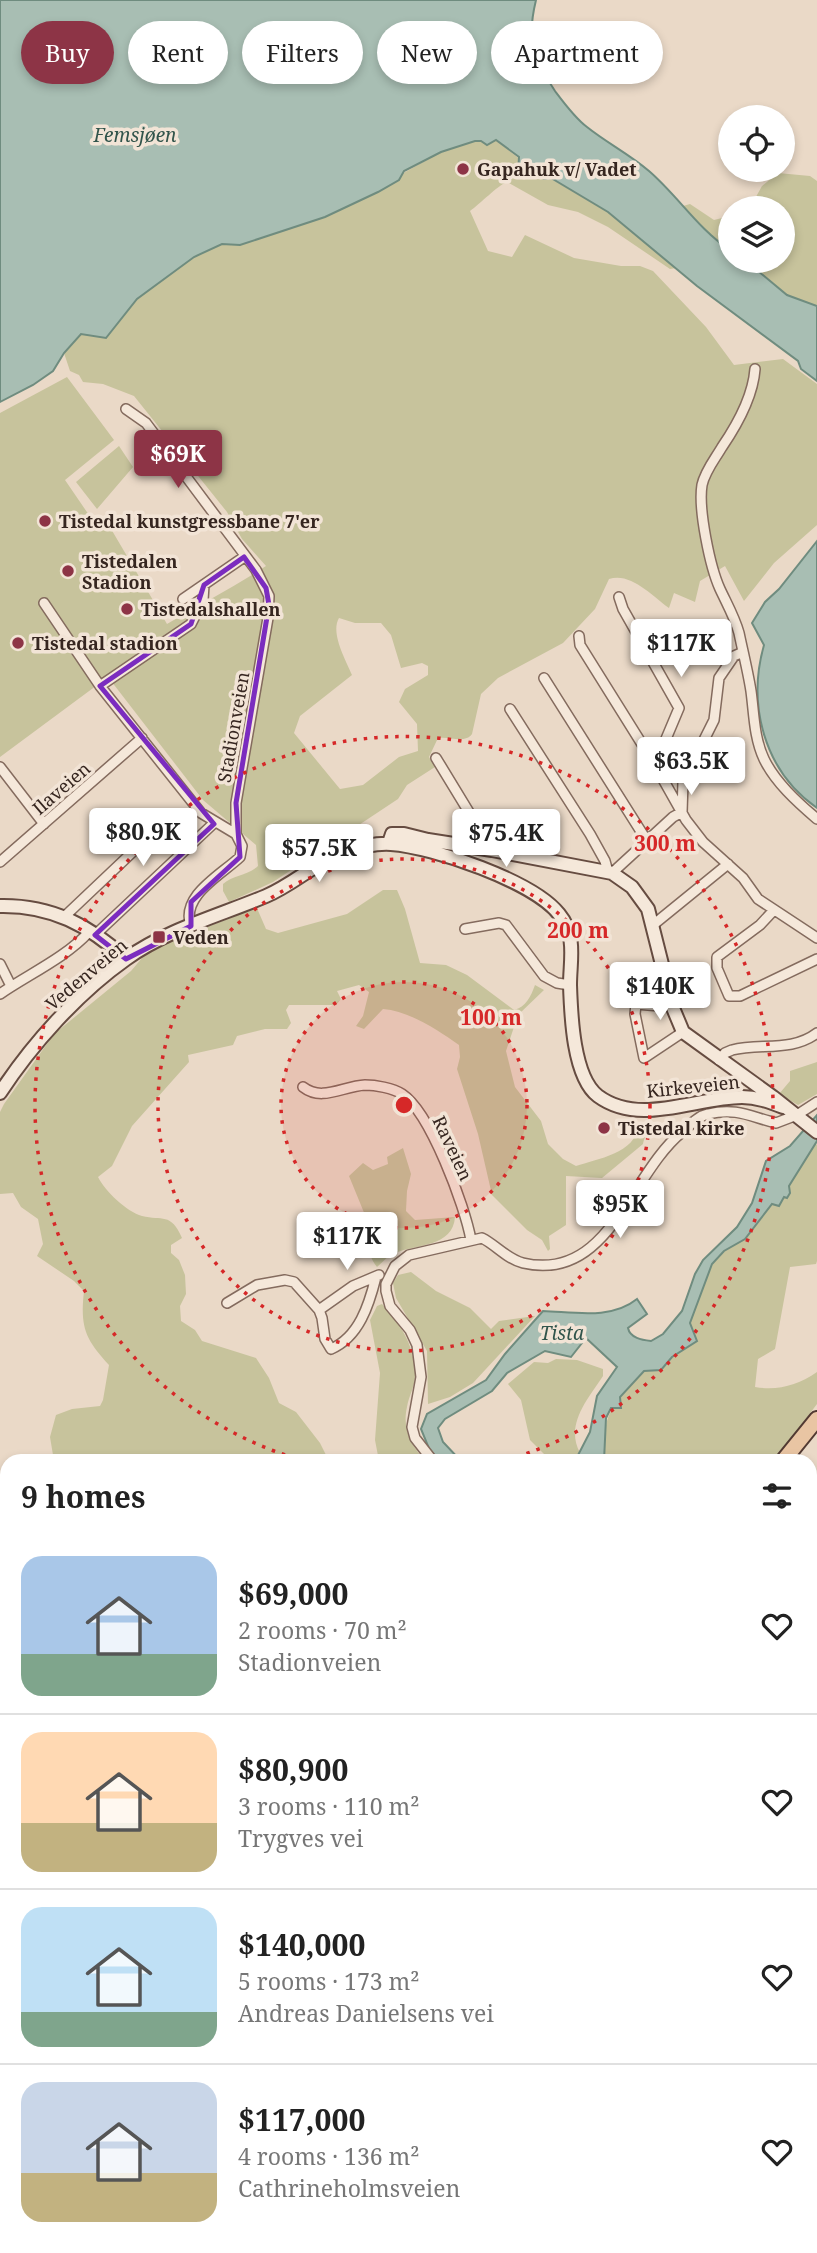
<!DOCTYPE html>
<meta charset="utf-8">
<style>
:root{--surface:#fff;--page:#f2f2f2;--text:#222;--muted:#767676;--line:#e0e0e0;--accent:#8d3446}
body{margin:0;font-family:"Noto Serif",serif;background:var(--page);color:var(--text);height:100vh;display:flex;flex-direction:column;font-size:26px;white-space:nowrap}
*{box-sizing:border-box;margin:0}
p{font-size:23px;color:var(--muted)}
.icon{flex:none;width:38px;height:38px;fill:none;stroke:currentColor;stroke-width:2;stroke-linecap:round;stroke-linejoin:round}
.map{position:relative;flex:1;overflow:hidden}
.details{position:absolute;left:0px;top:1454px;width:817px;height:800px;display:flex;flex-direction:column;background:var(--surface);border-radius:21px 21px 0 0;box-shadow:0 4px 10px #0003}
.details>*{flex:none}
.guide{position:absolute;left:21px;top:21px;width:775px;height:63px;display:flex;gap:14px}
.fabs{position:absolute;left:718px;top:105px;display:grid;gap:14px}
.fabs a{display:grid;place-items:center;width:77px;height:77px;border-radius:50%;background:var(--surface);box-shadow:0 4px 10px #0003;font-size:35px}
.price{position:absolute;translate:-50% -60px;padding:0 16px;border-radius:7px;background:#fff;color:#222;font-size:23px;line-height:46px;filter:drop-shadow(0 2px 4px #0008)}
.price::after{content:'';position:absolute;left:50%;top:42px;width:21px;height:16px;margin-left:-10px;background:inherit;clip-path:polygon(0 0,100% 0,50% 100%)}
.price.selected{background:var(--accent);color:#fff}
ul{padding:0;list-style:none}
li{display:flex;align-items:center;gap:21px;height:175px;padding:0 21px}
li+li{border-top:2px solid var(--line)}
li span{display:grid;place-items:center;flex:none;width:196px;height:140px;border-radius:21px;color:#555}
li>.icon{margin-inline-start:auto}
span .icon{width:84px;height:84px;fill:#fffc;stroke-width:1}
li b{font-size:30px}
h2{display:flex;justify-content:space-between;align-items:center;height:84px;padding:0 21px;font-size:30px}
.pill{padding:0 24px;border-radius:32px;background:var(--surface);box-shadow:0 4px 10px #0003;font-size:24px;line-height:63px}
.pill.selected{background:var(--accent);color:#fff}
.map>svg:first-child{display:block}
</style>
<div class="map">
<svg width="817" height="2253" viewBox="0 0 817 2253">
<rect width="100%" height="100%" fill="#ead9c7"/>
<path fill="#c7c39c" fill-rule="evenodd" d="M496,140L537,173L550,178L608,212L676,268L670,269L608,227L578,212L548,205L507,182C497,186 480,204 470,211L488,251L512,257L525,235L574,258L621,266H640L653,271L706,327L734,365L783,359L817,384V525L774,563L744,601L725,566L700,581L695,602L674,593L669,608C652,596 631,572 609,579L595,609L563,643L498,678L481,694L472,734C465,744 449,736 438,738L429,757L435,767L407,785L398,799L273,882L229,902L223,891V884C233,875 247,876 258,866L256,845L203,800L108,677L0,757V413L67,377L114,440L65,480L91,518L104,517L167,624C200,604 234,587 266,566L242,539L227,512L134,396L103,384L83,382L79,375L70,371L64,353L81,334L106,338L137,299L194,257L222,244L241,245L325,217L441,152L475,141H481L487,145ZM339,618L355,623H381L391,635L401,668L422,663L428,666V675L405,689L399,702L417,724L418,751L399,757L363,785L340,789L294,733L300,716L352,675C346,660 330,633 339,618Z
M778,173L810,176L817,181V306L787,295L746,261H782V208H745L752,204L762,186Z
M690,204L714,220L730,216V250L714,240L683,206Z
M119,446L133,467L97,509L76,482Z
M383,890H397L405,909L420,963L446,965L467,975L514,1010C526,1007 531,996 535,985L544,990L518,1015L506,1051L515,1087L541,1121L548,1144L563,1159L576,1166C597,1159 636,1153 638,1126L666,1123L664,1127C653,1131 645,1132 643,1144L602,1178L566,1176V1225L549,1236L550,1249L548,1251L542,1240L527,1230L492,1195L478,1134L457,1069L460,1057L459,1045C438,1030 409,1011 383,1009L364,1029L356,1026L363,1016L369,992L359,985L337,991L341,999L336,1005H289L286,1010L291,1023L287,1029H265L237,1036L233,1045L188,1055L189,1062L132,1126L112,1166L98,1177C105,1191 127,1212 142,1216C162,1221 171,1212 182,1238L171,1245V1253L179,1260L185,1275L186,1294L180,1306L181,1321L195,1330L202,1341L256,1358L269,1378L279,1403L296,1412L320,1443L329,1461H54L50,1437L56,1415L72,1409L100,1406L103,1400L109,1365C85,1339 80,1327 84,1291L74,1281L37,1256L43,1244L38,1219L21,1207L13,1193L0,1194V1112L4,1104L54,1034L131,971L142,958L160,945L241,914L256,906L266,929L278,933L347,914Z
M817,1062V1094L798,1105L779,1094L790,1081V1071Z
M815,1143L817,1145V1261L816,1264L790,1267L775,1349L758,1359L755,1387C778,1391 798,1385 817,1372V1404L774,1461H604C603,1410 611,1407 644,1371L661,1370L672,1357L697,1341L690,1323L712,1264L724,1251L745,1239L772,1204L790,1193L789,1186Z
M403,1148L411,1174L407,1191L406,1211L415,1220L455,1217C453,1247 417,1244 395,1253C388,1255 383,1262 377,1267C365,1251 368,1240 372,1222L365,1215L349,1176L363,1163L373,1170L388,1164L387,1157Z
M411,1272L436,1291L470,1308L491,1329L499,1321L535,1316L473,1383L450,1397L428,1404L427,1351L396,1298L393,1283L398,1275Z
M382,1304C400,1324 413,1342 415,1371C416,1386 409,1394 407,1407C402,1429 411,1446 426,1461H379L375,1440L380,1373L370,1320L377,1306Z
M556,1359L577,1360L603,1369V1376C587,1400 565,1425 580,1453L577,1461H551L530,1440L521,1400L508,1384L534,1362L548,1363Z
M810,1667H817V2070L810,2071Z
M817,2118V2191L810,2182V2125Z
M130,2247H185L203,2253H110Z
M514,2247H713L716,2253H508Z"/>
<path fill="#a8beb3" stroke="#6f8c7f" stroke-width="2" d="M0,0H536C526,41 533,57 555,91C564,103 575,118 587,127C607,143 629,154 649,171C678,196 698,229 730,250V261H746L787,295L817,306V381L801,369L798,361L697,286L608,212L551,178L544,179L537,173L527,178L518,174L519,157L496,140L487,145L481,141H475L441,152L404,171L399,180L378,192L325,217L240,245L222,244L194,257L137,299L106,338L81,334L64,353L53,371L33,385L0,402Z
M817,541V808C764,771 747,705 764,645L752,623L765,602L779,589Z
M817,1115V1141L789,1186L790,1193L787,1198L784,1197L779,1206L772,1204L745,1239L724,1251L712,1264L690,1323L697,1341L672,1357L661,1370L644,1371L620,1397L621,1408H611L606,1418L604,1461H575L590,1432L597,1396L617,1367L586,1338L571,1357L545,1351L507,1373L492,1391L445,1419L438,1428L443,1442L461,1461H440L430,1451L421,1429L427,1414L486,1380L505,1354L543,1311C574,1312 611,1320 637,1299L647,1314L628,1328C630,1338 642,1340 651,1341L663,1334L682,1311L695,1274L703,1260L737,1227L752,1203L766,1161L790,1146Z
M817,2070V2118L810,2125V2071Z"/>
<g fill="none" stroke-linecap="round" stroke-linejoin="round">
<g stroke="#846b5e" stroke-width="12">
<path id="street" d="M755,369C753,396 737,425 722,447C715,459 705,471 702,485C698,509 710,567 720,589C727,604 735,618 739,633C743,652 748,672 751,691C754,713 754,738 764,759C775,782 797,802 817,819
M126,409L146,423L256,570L269,596L268,618L242,768L236,803V834
M619,597L623,609L679,708L655,765
M183,599L244,557
M44,603L100,686L201,813L236,834L242,846L240,857C221,875 180,896 191,926
M579,636L580,645L655,765L686,820L703,842L743,878L758,899L817,938
M544,678L647,841
M100,686L191,624L203,600L204,585
M510,709L590,834L605,861L608,872
M436,758L492,850
M0,767L44,824
M0,862L142,738
M612,873L673,817L682,812L683,782L714,720L719,678L734,656L743,652
M774,910L760,925L717,957V968L729,996H740L817,959
M64,917L160,826
M653,925L728,864
M465,929L499,923L506,925L544,976L557,983L570,985
M95,935L214,823
M0,964L11,986
M0,994C29,974 65,958 89,932
M671,1003L660,1006L636,1004L635,1014L644,1058L683,1032
M719,1060L725,1053L732,1050C761,1043 792,1052 817,1033
M303,1087C322,1102 343,1086 365,1085C375,1085 393,1088 402,1094C430,1112 465,1206 471,1240
M227,1303L257,1285L285,1280L294,1282L319,1310L322,1318L325,1339L331,1349C359,1337 369,1305 376,1277
M319,1310L353,1286L379,1275
M433,1461L415,1438L412,1427L421,1377L417,1345L410,1330L390,1306L386,1291V1284L395,1266L409,1255L482,1238C496,1245 507,1259 523,1263C609,1283 630,1174 682,1132C690,1125 698,1116 708,1114C737,1107 751,1117 776,1123L797,1115L817,1102
M0,1773L7,1780
M0,1958L7,1961
M0,2037L7,2040
M810,2190L817,2199
M810,2211L817,2209
M473,2247L478,2253
M743,2247L746,2253"/>
</g>
<g stroke="#664c41" stroke-width="16">
<path id="secondary" d="M389,843L392,834H404L428,840L492,850L612,873L632,887L648,909L673,1008L683,1032L773,1097L817,1132
M0,906C51,905 89,925 126,959
M0,1093C32,1044 78,993 126,959C166,930 221,915 266,896C294,884 316,862 344,852C359,847 376,843 391,844C433,847 533,881 559,914C577,936 570,960 570,985C571,1015 573,1077 598,1096C640,1127 696,1097 742,1097C757,1097 770,1102 783,1107
M0,1856L7,1861
M162,2247L168,2253"/>
</g>
<g stroke="#523a32" stroke-width="18">
<path id="primary" d="M783,1461L817,1419
M810,1595L817,1609"/>
</g>
<use href="#street" stroke="#f5e8da" stroke-width="9"/>
<use href="#secondary" stroke="#f5e8da" stroke-width="12"/>
<use href="#primary" stroke="#e9c5a3" stroke-width="14"/>
</g>
<path fill="none" stroke="#7b2cbf" stroke-width="5" stroke-linejoin="round" d="M244,557L266,588L269,605L236,803L240,857L191,902V926L126,959L95,935L214,824L100,686L191,624L204,585Z"/>
<circle cx="404" cy="1105" r="123" fill="#d62828" fill-opacity=".12"/>
<g fill="none" stroke="#d62828" stroke-width="3.5" stroke-dasharray="3.5 7">
<circle cx="404" cy="1105" r="123"/>
<circle cx="404" cy="1105" r="246"/>
<path d="M305 1461A369 369 0 1 1 503 1461"/>
</g>
<g fill="#8d3446" stroke="#f2e4d6" stroke-width="2.5">
<circle cx="463" cy="169" r="7"/>
<circle cx="45" cy="521" r="7"/>
<circle cx="68" cy="571" r="7"/>
<circle cx="127" cy="609" r="7"/>
<circle cx="18" cy="643" r="7"/>
<rect x="152" y="930" width="14" height="14" rx="3.5"/>
<circle cx="604" cy="1128" r="7"/>
</g>
<g text-anchor="middle" dominant-baseline="central" stroke-width="7" stroke-linejoin="round" paint-order="stroke">
<g font-size="18" font-weight="bold" fill="#362620" stroke="#f2e4d6" text-anchor="start">
<text x="477" y="169">Gapahuk v/ Vadet</text>
<text x="59" y="521">Tistedal kunstgressbane 7'er</text>
<text x="82" y="561">Tistedalen<tspan x="82" dy="21">Stadion</tspan></text>
<text x="141" y="609">Tistedalshallen</text>
<text x="32" y="643">Tistedal stadion</text>
<text x="173" y="937">Veden</text>
<text x="618" y="1128">Tistedal kirke</text>
</g>
<g font-size="18" fill="#362620" stroke="#f2e4d6">
<text transform="translate(233 727) rotate(-80)">Stadionveien</text>
<text transform="translate(61 788) rotate(-41)">Ilaveien</text>
<text transform="translate(86 974) rotate(-40)">Vedenveien</text>
<text transform="translate(693 1086) rotate(-6)">Kirkeveien</text>
<text transform="translate(453 1148) rotate(65)">Raveien</text>
</g>
<g font-size="19" font-style="italic" fill="#31544b" stroke="#f2e4d6">
<text x="135" y="135">Femsjøen</text>
<text x="562" y="1333">Tista</text>
</g>
</g>
<circle cx="404" cy="1105" r="10" fill="#d62828" stroke="#f2e4d6" stroke-width="3.5"/>
<g font-size="21" text-anchor="middle" font-weight="bold" fill="#d62828" stroke="#f2e4d6" stroke-width="7" stroke-linejoin="round" paint-order="stroke">
<text x="665" y="851">300 m</text>
<text x="578" y="938">200 m</text>
<text x="491" y="1025">100 m</text>
</g>
</svg>
<div class="fabs">
<a><svg class="icon" aria-label="locate" viewBox="0 0 24 24"><circle cx="12" cy="12" r="6"/><path d="M12 2v4M12 18v4M2 12h4M18 12h4"/></svg></a>
<a><svg class="icon" aria-label="layers" viewBox="0 0 24 24"><path d="M12 4l9 5-9 5-9-5zM3 14l9 5 9-5"/></svg></a>
</div>
<b class="price selected" style="left:178px;top:490px">$69K</b>
<b class="price" style="left:681px;top:679px">$117K</b>
<b class="price" style="left:691px;top:797px">$63.5K</b>
<b class="price" style="left:143px;top:868px">$80.9K</b>
<b class="price" style="left:506px;top:869px">$75.4K</b>
<b class="price" style="left:319px;top:884px">$57.5K</b>
<b class="price" style="left:660px;top:1022px">$140K</b>
<b class="price" style="left:620px;top:1240px">$95K</b>
<b class="price" style="left:347px;top:1272px">$117K</b>
<div class="guide">
<a class="pill selected">Buy</a>
<a class="pill">Rent</a>
<a class="pill">Filters</a>
<a class="pill">New</a>
<a class="pill">Apartment</a>
</div>
<section class="details">
<h2>9 homes<svg class="icon" aria-label="filters" viewBox="0 0 24 24"><path d="M4 7h16M4 17h16"/><circle cx="9" cy="7" r="2"/><circle cx="15" cy="17" r="2"/></svg></h2>
<ul>
<li><span style="background:linear-gradient(#a9c7e8 70%,#7fa58c 0)"><svg class="icon" aria-label="home" viewBox="0 0 24 24"><path d="M3 11l9-7 9 7M6 9v11h12V9"/></svg></span><div><b>$69,000</b><p>2 rooms · 70 m²</p><p>Stadionveien</p></div><svg class="icon" aria-label="heart" viewBox="0 0 24 24"><path d="M12 20l-8-8c-3-5 5-10 8-4 3-6 11-1 8 4z"/></svg></li>
<li><span style="background:linear-gradient(#ffd9b3 65%,#c2b280 0)"><svg class="icon" aria-label="home" viewBox="0 0 24 24"><path d="M3 11l9-7 9 7M6 9v11h12V9"/></svg></span><div><b>$80,900</b><p>3 rooms · 110 m²</p><p>Trygves vei</p></div><svg class="icon" aria-label="heart" viewBox="0 0 24 24"><path d="M12 20l-8-8c-3-5 5-10 8-4 3-6 11-1 8 4z"/></svg></li>
<li><span style="background:linear-gradient(#bfe0f5 75%,#7fa58c 0)"><svg class="icon" aria-label="home" viewBox="0 0 24 24"><path d="M3 11l9-7 9 7M6 9v11h12V9"/></svg></span><div><b>$140,000</b><p>5 rooms · 173 m²</p><p>Andreas Danielsens vei</p></div><svg class="icon" aria-label="heart" viewBox="0 0 24 24"><path d="M12 20l-8-8c-3-5 5-10 8-4 3-6 11-1 8 4z"/></svg></li>
<li><span style="background:linear-gradient(#c9d6e8 65%,#c2b280 0)"><svg class="icon" aria-label="home" viewBox="0 0 24 24"><path d="M3 11l9-7 9 7M6 9v11h12V9"/></svg></span><div><b>$117,000</b><p>4 rooms · 136 m²</p><p>Cathrineholmsveien</p></div><svg class="icon" aria-label="heart" viewBox="0 0 24 24"><path d="M12 20l-8-8c-3-5 5-10 8-4 3-6 11-1 8 4z"/></svg></li>
</ul>
</section>
</div>
